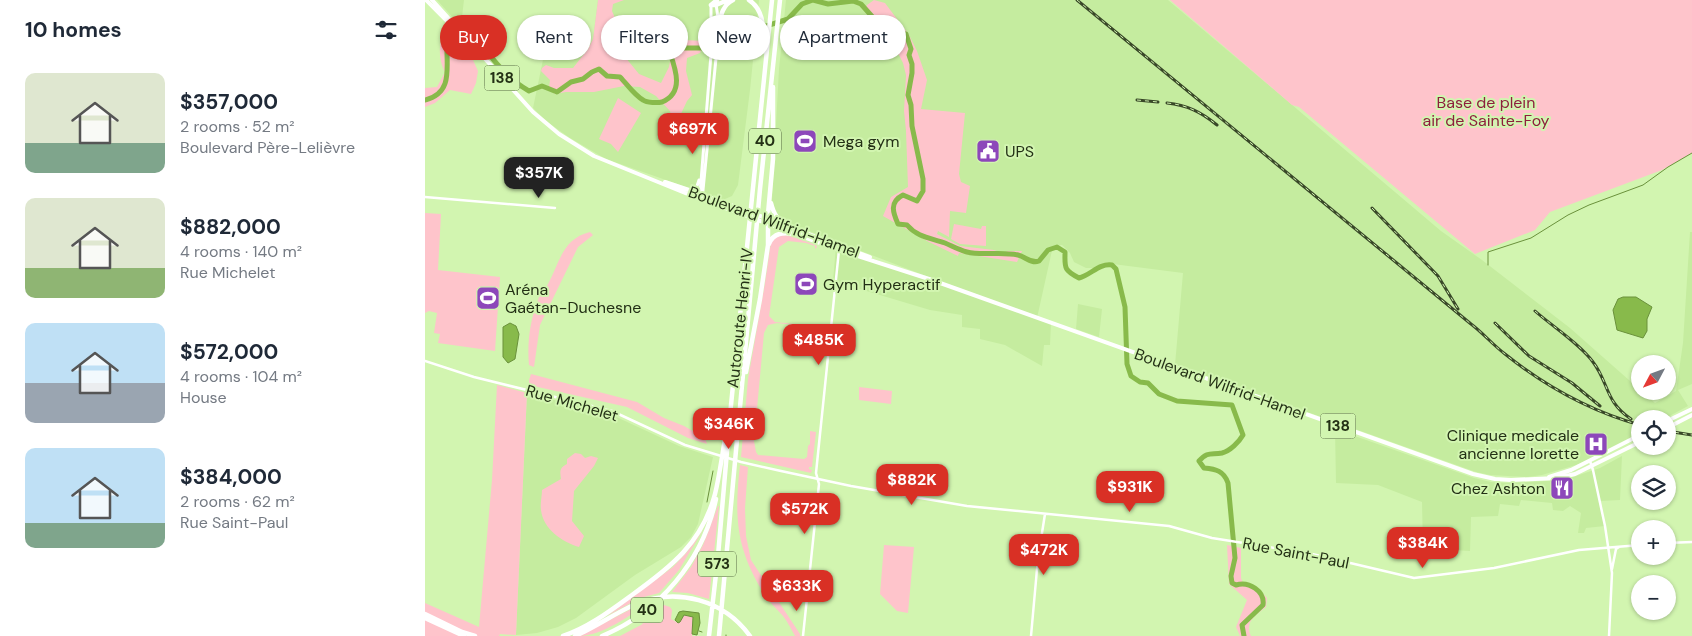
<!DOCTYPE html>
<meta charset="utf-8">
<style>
:root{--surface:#fff;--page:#f2f2f3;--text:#1f2937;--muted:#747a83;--accent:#d93025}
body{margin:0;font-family:"DM Sans",sans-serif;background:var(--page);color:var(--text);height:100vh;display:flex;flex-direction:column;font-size:19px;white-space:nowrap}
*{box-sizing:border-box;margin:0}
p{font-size:16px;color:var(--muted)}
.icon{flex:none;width:28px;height:28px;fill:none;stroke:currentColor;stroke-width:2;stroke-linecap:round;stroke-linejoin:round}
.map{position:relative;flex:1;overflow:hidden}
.details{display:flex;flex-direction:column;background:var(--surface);width:425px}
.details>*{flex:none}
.hud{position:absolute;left:15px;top:15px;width:475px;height:45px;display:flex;gap:10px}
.needle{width:32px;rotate:229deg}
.fabs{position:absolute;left:1206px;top:355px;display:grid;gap:10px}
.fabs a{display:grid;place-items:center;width:45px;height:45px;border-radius:50%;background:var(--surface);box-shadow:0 1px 4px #0004;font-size:25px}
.price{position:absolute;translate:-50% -42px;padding:0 11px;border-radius:10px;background:var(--accent);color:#fff;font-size:16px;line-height:32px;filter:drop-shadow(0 1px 2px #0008)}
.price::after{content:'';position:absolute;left:50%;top:30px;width:15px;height:11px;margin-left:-8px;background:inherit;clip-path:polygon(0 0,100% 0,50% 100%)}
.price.selected{background:#222;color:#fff}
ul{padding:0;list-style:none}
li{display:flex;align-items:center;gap:15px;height:125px;padding:0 25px}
li span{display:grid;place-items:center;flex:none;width:140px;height:100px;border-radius:10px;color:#555}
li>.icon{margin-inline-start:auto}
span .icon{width:60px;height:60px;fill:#fffc;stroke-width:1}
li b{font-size:21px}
h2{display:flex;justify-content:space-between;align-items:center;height:60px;padding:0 25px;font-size:21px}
.pill{padding:0 18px;border-radius:22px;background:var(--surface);box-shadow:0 1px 4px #0004;font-size:18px;line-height:45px}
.pill.selected{background:var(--accent);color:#fff}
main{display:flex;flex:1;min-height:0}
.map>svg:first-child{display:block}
</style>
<main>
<section class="details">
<h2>10 homes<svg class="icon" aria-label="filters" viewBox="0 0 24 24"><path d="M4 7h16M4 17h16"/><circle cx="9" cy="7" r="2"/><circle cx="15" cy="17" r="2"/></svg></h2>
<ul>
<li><span style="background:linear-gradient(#dfe7d0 70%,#7fa58c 0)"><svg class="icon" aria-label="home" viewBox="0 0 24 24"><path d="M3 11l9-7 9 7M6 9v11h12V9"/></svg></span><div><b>$357,000</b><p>2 rooms · 52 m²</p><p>Boulevard Père-Lelièvre</p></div></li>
<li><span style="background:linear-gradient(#dfe7d0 70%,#8fb573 0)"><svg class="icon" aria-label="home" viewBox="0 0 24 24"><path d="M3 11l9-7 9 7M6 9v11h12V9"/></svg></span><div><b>$882,000</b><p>4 rooms · 140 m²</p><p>Rue Michelet</p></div></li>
<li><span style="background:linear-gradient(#bfe0f5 60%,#9aa5b1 0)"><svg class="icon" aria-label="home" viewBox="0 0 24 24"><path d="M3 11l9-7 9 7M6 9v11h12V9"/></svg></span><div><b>$572,000</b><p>4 rooms · 104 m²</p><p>House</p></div></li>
<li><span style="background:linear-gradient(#bfe0f5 75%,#7fa58c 0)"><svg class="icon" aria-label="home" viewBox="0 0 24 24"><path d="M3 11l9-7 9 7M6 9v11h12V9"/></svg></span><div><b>$384,000</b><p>2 rooms · 62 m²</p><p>Rue Saint-Paul</p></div></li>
</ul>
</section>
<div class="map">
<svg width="1267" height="636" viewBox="0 0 1267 636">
<rect width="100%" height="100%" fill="#d2f5b0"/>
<path fill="#c5ec9f" d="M12,0H39L37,17L35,21L30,20Z
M173,0H334L325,90L313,185L307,196L300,199H295L181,159L145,138L121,121L108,108L119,55L148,58L160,52L168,39Z
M361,0H743L1016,231L1057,260L1145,328L1230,403L1251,391L1258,343L1265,232H1267V384L1253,390L1263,406L1239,419H1215V438L1151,465L1117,475L1102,477L1065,475L1051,472L750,365L758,273L680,263L670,268H661L649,262L645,253L637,245L628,246L612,318L626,323L625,345H619L617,366L580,345L555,339V329L537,327V315L505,310L408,281L411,246L527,286L358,221L352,217L347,206V199L354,69Z
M653,304L677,309L674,337L651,329Z
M102,393L185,414L254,446L288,457L273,524L266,537L256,547L210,575L151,618L133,627L112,633L91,635Z
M910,429L1049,478L1066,482L1084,483L1139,480L1175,468L1197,456L1195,500L1175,501L1180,526L1161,528L1159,533H1153L1156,513L1145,506L1138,511L1128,510L1127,503L1096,500L1094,506L1075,504L1073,516L1046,517L1045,551L998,548L997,502L953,485L911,483Z"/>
<path fill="#fec4cb" d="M173,0H199L188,4L187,11L190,18L204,23L200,35L193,40L177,42L183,52L200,57L214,74L236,83L244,67L248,45L258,40L280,41L275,53L262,58L261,71L267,95L262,101L253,120L247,122L245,111L231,96L215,87L199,86L169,92H141L130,94L124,88L125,80L116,71L117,68L121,65L129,68H148L163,49L168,39Z
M449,0L460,3L484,35L492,51L502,80L496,109L540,113L534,174L536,182L545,186L541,213L525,211L524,237L513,231L512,234L535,246L569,250L578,253L583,251H597L592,262L534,253L533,256L504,242L458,216L466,197L483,187L481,131L479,111L481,75L478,63L470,47L439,10L442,5Z
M745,0H1267V153L1237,170L1125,212L1110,230L1050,254L874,107L867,105Z
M26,29L46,49L48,60L53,71L51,83L46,94L25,90L10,103L0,107V88L12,87L20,72C15,64 13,47 17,39C19,35 23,32 26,29Z
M193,98L216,113L193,152L186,144L174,139Z
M0,213L16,214L13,270L75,277L70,351L13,343L15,334L9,333L12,313L4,311L0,313Z
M529,224L556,229L557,226H561V246L535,244L526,239Z
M165,232L168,235L153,247L115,325L109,367L104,365C102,343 105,320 113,300C115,294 120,289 123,284C135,262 137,239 165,232Z
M354,234L368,237L391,245L392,247L390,249V246L381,243L363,241L354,247L344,316L350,322L397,327V325H403L404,329L352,323L343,325L339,333L329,441L331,452L333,455L379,459L382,457L383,446L385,444V431L391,432L387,467H384V469L387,470L386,473L316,457L323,379L340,283L346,242Z
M106,374L212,402L239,418L259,426L280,438L282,444L263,438L202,407L104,385V380Z
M72,385L102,393L91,635L75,634L74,636H0V603L54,627L67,480Z
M434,387L467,391L466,404L434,400Z
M150,453L156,454L160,458L166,456L173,458L169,466L149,491L147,521L159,536L154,547C137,542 118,529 116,510C115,504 117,496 117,490L136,479C135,472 134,468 142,464V459Z
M315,465L323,467L320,508L321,536L326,560L375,634V636H370C366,629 363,622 358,616C352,609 345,603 340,595C311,550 309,517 315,465Z
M293,506H294L284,599L263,593L247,592L266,567L278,545Z
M278,530L254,570L234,593L215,598L182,616L248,567L262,552Z
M459,545L489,547L483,613L472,611L455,594Z
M802,545L816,548V578L818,583L832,587L842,598L841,607C831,615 819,622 826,636H815L811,627L822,600L804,584Z
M224,602C206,615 177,636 154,636L212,606Z
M239,605L245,607L247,610L246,619L253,623L259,615L268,617L267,636H195L216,625Z"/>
<path fill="#88ba4b" stroke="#6a913b" d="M1198,297H1211L1227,307L1222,319V331L1218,338L1192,330L1188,310L1193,299Z
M85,323L91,326L94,334L90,359L83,363L78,357V327Z
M258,611L274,613L275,623L272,635L267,634L268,617L259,615L255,622L253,623L250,620L254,612Z"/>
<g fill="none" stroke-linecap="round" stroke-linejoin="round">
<path stroke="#6a913b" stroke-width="1" d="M1063,265V252L1106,238L1143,215L1164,205L1218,185L1243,167L1267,153
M282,502L288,471
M274,631L277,632
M301,635V636"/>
<path stroke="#88ba4b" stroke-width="5" d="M0,100C29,93 21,66 22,44L27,41C35,43 42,40 51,43C61,47 68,61 76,68C83,76 95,86 104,91L117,86L132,92L146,82L158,79L167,72L174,69L182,76L195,77C202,84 209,95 218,100C222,103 233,103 237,102C259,93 251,70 245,53L248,50L253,48H277L298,43L320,33L363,19L377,4L388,0L403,4L428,1L436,4L460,31L481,34L486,49L484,55L487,64V73L483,95L486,105L487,126L498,179V191L492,201L478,195C464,202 468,213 473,224L482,225C492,237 506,238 520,243C527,246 534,250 542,252C557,256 576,251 593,255C601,257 606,264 614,261L623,250L632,247L640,252C640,267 638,270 654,278C666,275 674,263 687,265L691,269L700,307L702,364L706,376L715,382L723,383L734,394L752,401L807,405L818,435C814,442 805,451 797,453C786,455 783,451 774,461L779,468C791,469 799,471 803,483L810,558L806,576L807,583L811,585C824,581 840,591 838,605L817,625L819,636"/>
<path stroke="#fff" stroke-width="2.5" d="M0,197L130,208
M0,361L49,377L187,411L260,445L316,462L356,471L426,486L542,506L744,526L787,538L887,554L989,578L1069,568L1154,550L1215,545
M1165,461L1168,470L1180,526L1187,573L1184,636
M1242,543L1267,542
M1187,569L1191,549L1194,547
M378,636L394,484L391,473L414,250
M606,636L613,558L620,514"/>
<path stroke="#fff" stroke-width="3" d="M267,191L271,189L274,180
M275,194L286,54V5
M277,200L293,38L294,25L291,4"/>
<path stroke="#fff" stroke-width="4" d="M1,0L25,24L30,26
M7,0L108,112L134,134L169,156L270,197L414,250L504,279L1048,474L1070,479L1086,480L1132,478L1150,474L1215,442
M240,182L279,195L445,257
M1242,421L1267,409
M1242,428L1267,415
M1124,477L1146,470L1215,435"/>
<path stroke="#fff" stroke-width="4.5" d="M324,0C341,11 338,33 339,51
M286,5H291L303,0
M286,5L292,0
M294,25C296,14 298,5 308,0
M346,203C349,215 352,219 363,225
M344,244C349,231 360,233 372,234
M321,372L335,299L343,245V214L348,159V87
M0,614L37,632L50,636
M0,618L39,636
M138,636C164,627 185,611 207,595C246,567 277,543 290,494C295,474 297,454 301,434
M150,636C171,627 190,613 211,604C252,587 299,600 325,636
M177,636C235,612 278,560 291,499
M284,636L293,556L306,405L347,0
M294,636L335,189L355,0"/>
<g stroke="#394828" stroke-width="3">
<path id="rail" d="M652,0L1046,324C1058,333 1068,345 1080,354C1120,386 1165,411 1215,425
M712,100L733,102
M742,103C762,105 776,112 792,125
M947,208L1013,276L1033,309
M1110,311C1127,326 1155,344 1168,362C1184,383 1180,402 1206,419
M1070,323L1104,356L1147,383L1175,406
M1242,431L1267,435"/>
</g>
<use href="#rail" stroke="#d2f5b0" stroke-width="1" stroke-dasharray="4" stroke-linecap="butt"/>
</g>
<defs>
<g id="stadium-square" transform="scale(1.25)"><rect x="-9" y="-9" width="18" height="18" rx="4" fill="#8d47ba" stroke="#d2f5b0"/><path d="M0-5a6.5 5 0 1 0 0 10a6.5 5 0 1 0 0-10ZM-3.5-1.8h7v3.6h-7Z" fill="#fff"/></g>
<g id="civic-square" transform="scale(1.25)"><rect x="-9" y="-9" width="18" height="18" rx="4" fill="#8d47ba" stroke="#d2f5b0"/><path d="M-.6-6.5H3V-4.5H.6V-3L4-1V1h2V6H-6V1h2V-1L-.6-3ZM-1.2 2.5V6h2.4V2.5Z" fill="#fff"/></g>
<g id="hospital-square" transform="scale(1.25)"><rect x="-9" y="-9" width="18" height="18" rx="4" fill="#8d47ba" stroke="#d2f5b0"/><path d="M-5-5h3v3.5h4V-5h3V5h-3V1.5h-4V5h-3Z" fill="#fff"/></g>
<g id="restaurant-square" transform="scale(1.25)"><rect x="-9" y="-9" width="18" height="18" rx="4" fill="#8d47ba" stroke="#d2f5b0"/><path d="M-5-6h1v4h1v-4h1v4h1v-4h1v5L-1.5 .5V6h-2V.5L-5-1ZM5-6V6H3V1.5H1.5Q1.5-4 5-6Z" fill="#fff"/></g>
</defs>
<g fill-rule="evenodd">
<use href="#stadium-square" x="380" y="141"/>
<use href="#civic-square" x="563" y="151"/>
<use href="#stadium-square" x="381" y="284"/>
<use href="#stadium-square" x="63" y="298"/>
<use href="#hospital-square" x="1171" y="444"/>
<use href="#restaurant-square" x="1137" y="488"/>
</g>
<g text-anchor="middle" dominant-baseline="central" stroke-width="4" stroke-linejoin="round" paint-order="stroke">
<g fill="#d2f5b0" stroke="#586b44" stroke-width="1">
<rect x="59.5" y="65.5" width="35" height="25" rx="4"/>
<rect x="324" y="128.5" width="32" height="25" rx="4"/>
<rect x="895.5" y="413.5" width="35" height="25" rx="4"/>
<rect x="273" y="551.5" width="38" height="25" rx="4"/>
<rect x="206" y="597.5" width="32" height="25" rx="4"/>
</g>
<g font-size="15" font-weight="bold" fill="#233015">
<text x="77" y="78">138</text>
<text x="340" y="141">40</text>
<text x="913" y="426">138</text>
<text x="292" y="564">573</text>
<text x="222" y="610">40</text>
</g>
<g font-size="16" fill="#8d1f3d" stroke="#d2f5b0">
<text x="1061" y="102">Base de plein<tspan x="1061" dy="18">air de Sainte-Foy</tspan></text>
</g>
<g font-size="16" fill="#233015" stroke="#d2f5b0" text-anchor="start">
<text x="398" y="141">Mega gym</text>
<text x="580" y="151">UPS</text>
<text x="398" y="284">Gym Hyperactif</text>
<text x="80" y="289">Aréna<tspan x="80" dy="18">Gaétan-Duchesne</tspan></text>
<text x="1154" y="435" text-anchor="end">Clinique medicale<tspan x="1154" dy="18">ancienne lorette</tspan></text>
<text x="1120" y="488" text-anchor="end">Chez Ashton</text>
</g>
<g font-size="16" fill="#233015" stroke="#d2f5b0">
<text transform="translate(349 222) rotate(20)">Boulevard Wilfrid-Hamel</text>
<text transform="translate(315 318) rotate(-84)">Autoroute Henri-IV</text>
<text transform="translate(795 384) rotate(20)">Boulevard Wilfrid-Hamel</text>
<text transform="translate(147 403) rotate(16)">Rue Michelet</text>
<text transform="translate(871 553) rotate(11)">Rue Saint-Paul</text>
</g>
</g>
</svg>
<div class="fabs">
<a><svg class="needle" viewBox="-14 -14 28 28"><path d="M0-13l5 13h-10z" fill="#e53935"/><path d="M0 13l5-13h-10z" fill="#747a83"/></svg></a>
<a><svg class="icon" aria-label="locate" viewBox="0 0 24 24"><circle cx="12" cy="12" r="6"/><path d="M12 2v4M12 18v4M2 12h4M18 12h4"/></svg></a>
<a><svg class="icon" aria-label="layers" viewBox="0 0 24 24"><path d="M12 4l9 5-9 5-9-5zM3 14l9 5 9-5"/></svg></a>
<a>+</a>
<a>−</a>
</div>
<b class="price" style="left:268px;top:155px">$697K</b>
<b class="price selected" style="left:114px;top:199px">$357K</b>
<b class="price" style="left:394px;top:366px">$485K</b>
<b class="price" style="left:304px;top:450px">$346K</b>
<b class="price" style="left:487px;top:506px">$882K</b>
<b class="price" style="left:705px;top:513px">$931K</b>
<b class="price" style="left:380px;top:535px">$572K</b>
<b class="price" style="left:998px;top:569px">$384K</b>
<b class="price" style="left:619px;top:576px">$472K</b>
<b class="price" style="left:372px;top:612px">$633K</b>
<div class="hud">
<a class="pill selected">Buy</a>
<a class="pill">Rent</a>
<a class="pill">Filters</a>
<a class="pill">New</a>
<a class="pill">Apartment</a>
</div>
</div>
</main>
